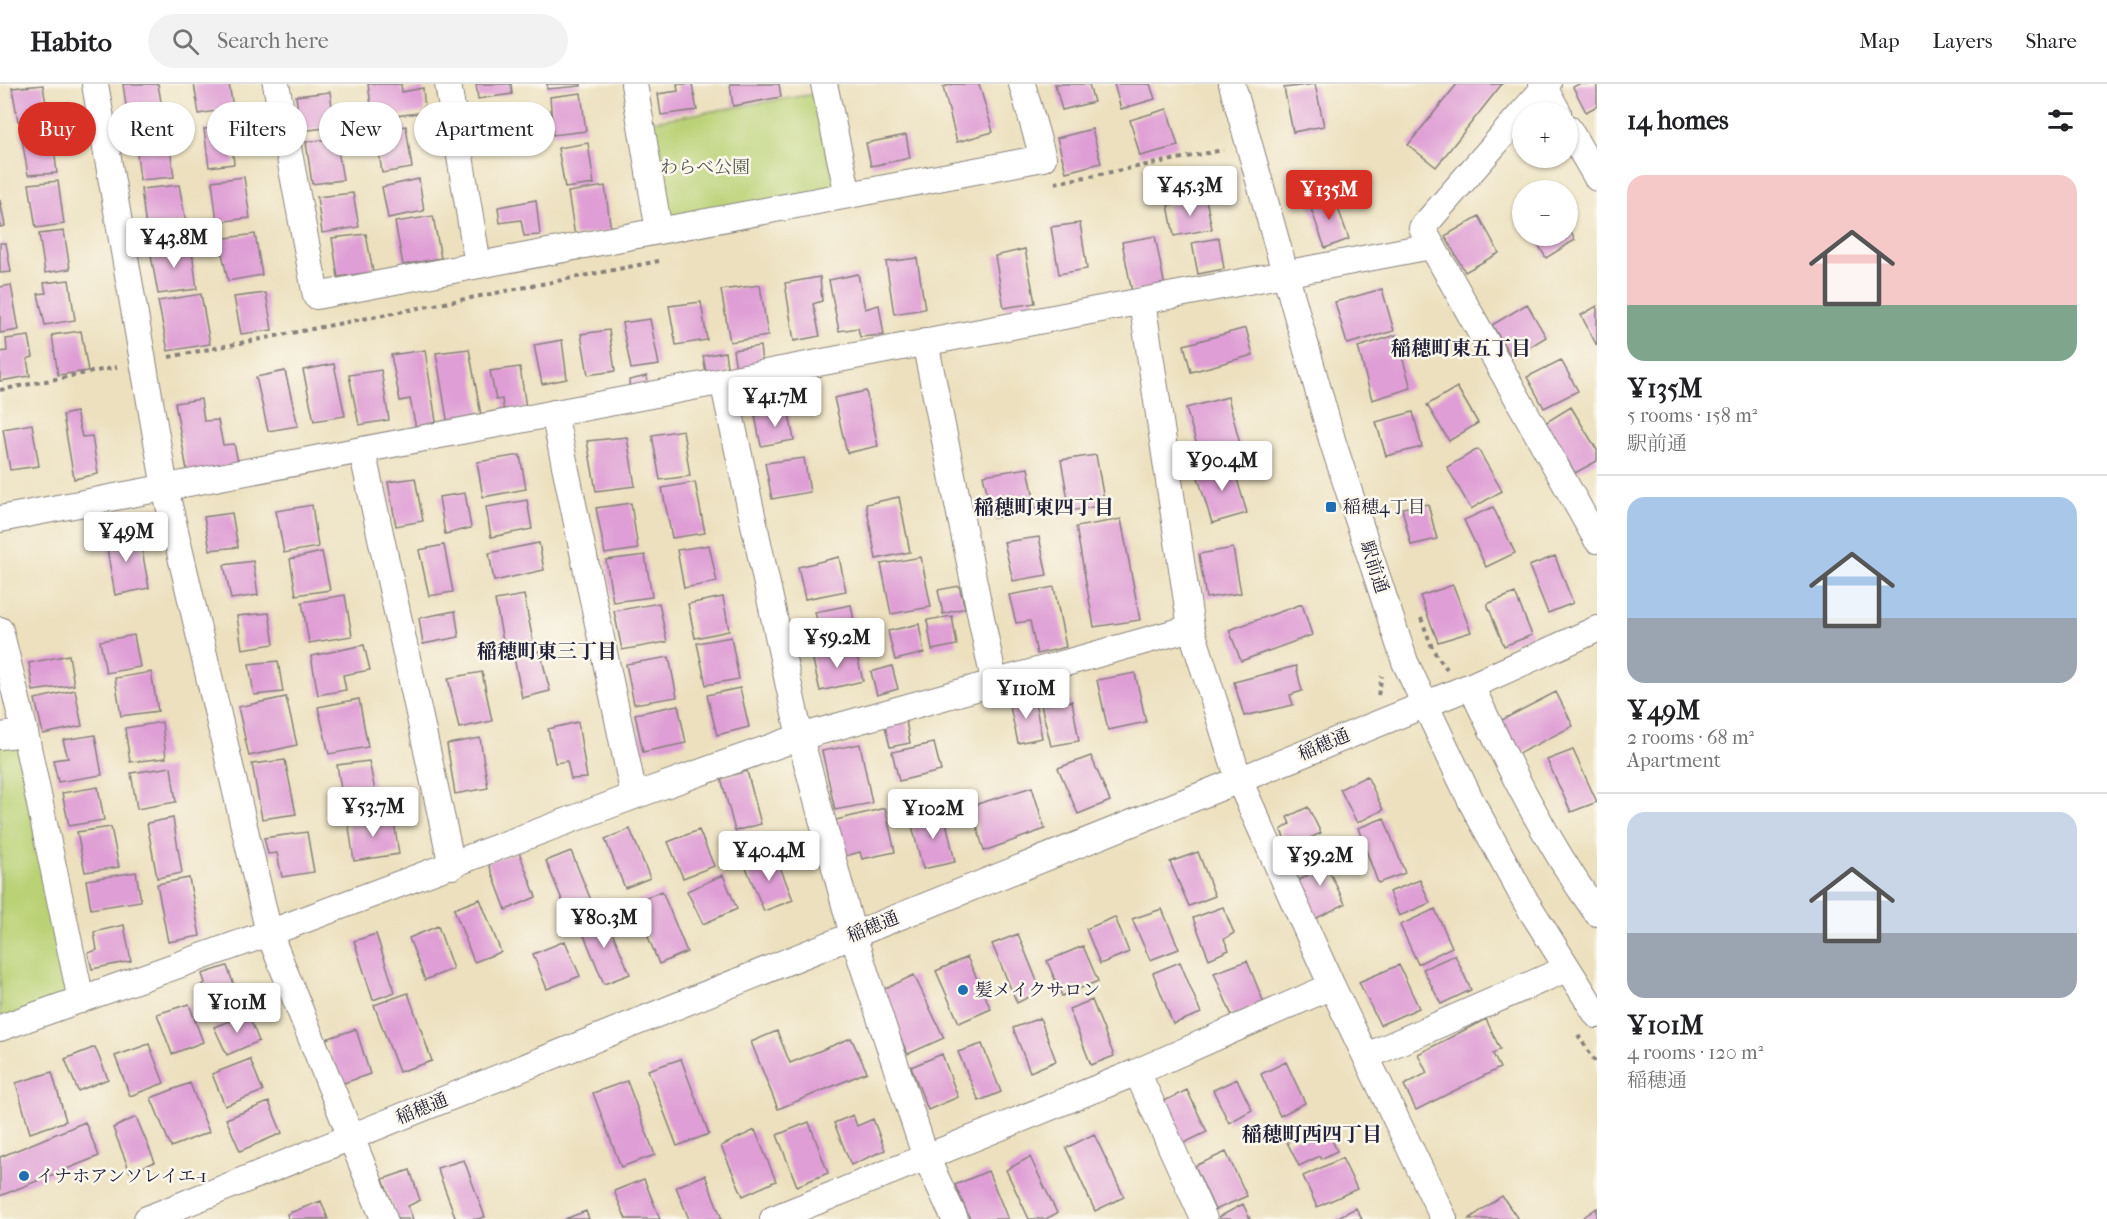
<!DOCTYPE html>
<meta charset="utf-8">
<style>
:root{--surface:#fff;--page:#f2f2f2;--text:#202124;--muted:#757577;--line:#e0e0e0;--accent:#d93025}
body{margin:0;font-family:"IM FELL French Canon","Noto Serif JP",serif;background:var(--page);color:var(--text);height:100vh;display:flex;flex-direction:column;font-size:22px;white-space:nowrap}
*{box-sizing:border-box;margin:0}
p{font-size:20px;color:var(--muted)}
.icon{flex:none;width:33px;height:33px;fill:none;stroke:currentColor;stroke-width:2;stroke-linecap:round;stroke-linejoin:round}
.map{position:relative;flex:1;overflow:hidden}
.panel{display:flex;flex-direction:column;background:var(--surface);width:510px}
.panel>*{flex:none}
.hud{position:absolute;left:18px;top:18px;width:570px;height:54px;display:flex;gap:12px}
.tools{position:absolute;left:1512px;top:18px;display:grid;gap:12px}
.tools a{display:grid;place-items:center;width:66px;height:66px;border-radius:50%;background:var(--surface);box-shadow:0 2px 4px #0004;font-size:30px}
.price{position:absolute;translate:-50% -51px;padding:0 14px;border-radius:6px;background:#fff;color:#222;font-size:20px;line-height:39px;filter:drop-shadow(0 2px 3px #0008)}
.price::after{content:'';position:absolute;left:50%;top:36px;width:18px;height:14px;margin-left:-9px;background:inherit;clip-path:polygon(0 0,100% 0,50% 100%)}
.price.selected{background:var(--accent);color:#fff}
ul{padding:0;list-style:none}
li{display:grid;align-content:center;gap:12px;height:318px;padding:0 30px}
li+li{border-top:2px solid var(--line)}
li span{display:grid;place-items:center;height:186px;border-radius:18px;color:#555}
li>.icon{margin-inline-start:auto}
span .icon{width:108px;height:108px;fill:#fffc;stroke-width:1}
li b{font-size:26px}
h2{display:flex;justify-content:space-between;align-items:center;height:72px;padding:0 30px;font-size:26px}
.chip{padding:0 21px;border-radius:27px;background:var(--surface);box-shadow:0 2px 4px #0004;font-size:21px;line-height:54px}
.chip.selected{background:var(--accent);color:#fff}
header{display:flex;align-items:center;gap:36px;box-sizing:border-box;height:84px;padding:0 30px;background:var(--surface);border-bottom:2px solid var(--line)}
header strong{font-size:28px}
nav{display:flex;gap:33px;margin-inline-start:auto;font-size:21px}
.search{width:420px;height:54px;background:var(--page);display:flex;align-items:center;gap:15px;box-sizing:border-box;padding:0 21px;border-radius:33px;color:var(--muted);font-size:22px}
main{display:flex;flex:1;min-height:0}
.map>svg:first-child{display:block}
</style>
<header>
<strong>Habito</strong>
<div class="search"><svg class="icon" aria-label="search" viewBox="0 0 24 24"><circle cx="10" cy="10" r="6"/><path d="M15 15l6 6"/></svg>Search here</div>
<nav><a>Map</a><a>Layers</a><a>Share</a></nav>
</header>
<main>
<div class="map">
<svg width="1597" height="1135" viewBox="0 0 1597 1135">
<rect width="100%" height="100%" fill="#fbf7ec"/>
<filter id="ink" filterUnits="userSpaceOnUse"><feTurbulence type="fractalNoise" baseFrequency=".0167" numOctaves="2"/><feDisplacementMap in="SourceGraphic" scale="12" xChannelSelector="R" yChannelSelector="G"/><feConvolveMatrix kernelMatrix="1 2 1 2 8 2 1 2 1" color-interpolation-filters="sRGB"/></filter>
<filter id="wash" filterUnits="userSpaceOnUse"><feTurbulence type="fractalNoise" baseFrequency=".008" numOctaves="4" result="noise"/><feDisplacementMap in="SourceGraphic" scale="24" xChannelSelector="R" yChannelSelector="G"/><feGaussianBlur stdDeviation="1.35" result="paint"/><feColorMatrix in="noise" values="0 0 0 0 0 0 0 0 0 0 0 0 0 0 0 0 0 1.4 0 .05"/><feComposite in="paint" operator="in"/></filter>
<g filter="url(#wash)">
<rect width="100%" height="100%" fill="#ece0be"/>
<path fill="#bad175" stroke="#6e7a58" stroke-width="1.5" d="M826,8L848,111L659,147L641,39Z
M25,649L81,916L0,944V652Z"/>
<g id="blocks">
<path fill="#df9ed5" d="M123,0H158L162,24L127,29Z
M194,0H229L233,24L199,30Z
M368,0H401L402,8L423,4L425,28L373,35Z
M476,0H511L512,10L478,15Z
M547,0H581V2L547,5Z
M677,0H692L697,26L661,31L658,10L678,7Z
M730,0H779L781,13L733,22Z
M953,0H979L993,48L957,58L943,3Z
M1055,0H1089L1094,18L1062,26Z
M1114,0H1150L1155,15L1121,25Z
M1315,0L1324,42L1293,48L1284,4Z
M1457,0H1502L1436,83L1408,61Z
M1579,0H1597V22L1586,28L1573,3Z
M43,1L48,34L18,37L12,4Z
M330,8L335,43L300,47L296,12Z
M581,9L586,47L553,51L550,13Z
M1167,25L1178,62L1140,72L1130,36Z
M406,42L412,84L382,89L376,46Z
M230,43L234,80L209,83L204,45Z
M1092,45L1101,79L1066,88L1057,54Z
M52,46L57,89L28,91L21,49Z
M168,49L174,93L140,96L135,52Z
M906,51L910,74L871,82L866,59Z
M336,54L343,96L312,100L306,58Z
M588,59L594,100L565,104L558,64Z
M244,93L250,134L217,138L212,97Z
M419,95L424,127L388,134L382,103Z
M58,97L64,140L36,144L29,100Z
M179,101L186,138L146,144L141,105Z
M605,102L611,147L575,152L568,108Z
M353,109L359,143L322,149L317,113Z
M1333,110L1349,155L1325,164L1309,119Z
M1206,115L1212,145L1174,152L1168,121Z
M0,116L5,142L0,143Z
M536,116L540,151L524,152L521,136L500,139L498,123Z
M433,132L441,174L403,181L395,138Z
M1479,132L1499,169L1465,188L1445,152Z
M1080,139L1087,185L1059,190L1051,143Z
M1568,143L1575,156L1546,174L1533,152H1568Z
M64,147L70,185L45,189L39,150Z
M255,150L262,191L228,197L219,155Z
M366,150L373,188L338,193L332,154Z
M1155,152L1165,203L1132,208L1122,158Z
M1219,154L1224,185L1198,190L1192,159Z
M0,159H6L11,188L0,189Z
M191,160L197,205L158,210L150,166Z
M1025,165L1035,219L1004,224L995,172Z
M917,174L925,225L894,230L886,178Z
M858,190L865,225L879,221L884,251L860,253L858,244L839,247L829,196Z
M820,193L822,217L813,220L820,252L794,257L785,199Z
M69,196L75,236L45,241L38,210L46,209L44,199Z
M11,201L19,246L0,249V203Z
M760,201L768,252L730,258L721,206Z
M1382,205L1394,247L1347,260L1335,218Z
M266,209L272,246L241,250L234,213Z
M201,210L210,260L168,267L158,217Z
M701,218L707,256L676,261L669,222Z
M1527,220L1546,253L1512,274L1492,241Z
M1597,222V262L1581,231Z
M650,235L659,281L631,285L622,239Z
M1246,244L1253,271L1191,288L1184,261Z
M609,246L615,287L588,291L581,250Z
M81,247L88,287L58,291L52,251Z
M1396,251L1411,304L1372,316L1358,263Z
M29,252L33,273L27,275L30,292L0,297V268L7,267L6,255Z
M562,256L567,295L542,300L534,261Z
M760,262L763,287L737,291L733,266Z
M469,265L483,342L449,347L436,269Z
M425,266L437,344L417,349L410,315L400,317L391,271Z
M725,268L728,290L707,294L703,272Z
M1561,276L1578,307L1544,324L1527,293Z
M334,280L345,332L314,337L303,286Z
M520,283L526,324L504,328L502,315L496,316L490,287Z
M381,286L389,336L359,341L349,291Z
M285,287L298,342L268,347L256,293Z
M647,292L649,308L630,311L629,296Z
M1457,303L1478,339L1449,357L1427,321Z
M866,307L878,362L847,369L834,314Z
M1228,313L1241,364L1201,375L1186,324Z
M201,315L204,337L218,336L223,361L234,360L239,382L188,392L175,319Z
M1571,323L1597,366V377L1575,389L1545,339Z
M788,325L794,356L761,362L755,332Z
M76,328L82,353L92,352L98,390L74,395L63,331Z
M1413,328L1422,363L1386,372L1376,338Z
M32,340L39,382L10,386L3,345Z
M683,346L690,392L660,396L652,351Z
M627,353L635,402L596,407L587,357Z
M1478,365L1502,407L1471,425L1447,383Z
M520,371L526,405L483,413L477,378Z
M1096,371L1105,421L1070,427L1061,376Z
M804,374L810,408L772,415L765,379Z
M1232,378L1247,429L1212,439L1196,387Z
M1028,384L1036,425L993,434L983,391Z
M415,394L423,437L396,442L388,398Z
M695,398L705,449L672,454L662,404Z
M465,409L471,444L445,450L439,413Z
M899,413L910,468L876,475L866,420Z
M527,416L532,445L491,453L486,423Z
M631,419L638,465L605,470L596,424Z
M1428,420L1437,455L1411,461L1402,424Z
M312,421L318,463L284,469L276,427Z
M1493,423L1515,469L1486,483L1464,436Z
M232,429L238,463L210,466L204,433Z
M1121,435L1140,536L1094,543L1076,443Z
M125,445L127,458L140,456L149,504L115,511L104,447Z
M1039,453L1047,491L1013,497L1004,458Z
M539,459L544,486L494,497L489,469Z
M444,461L453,508L429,512L419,466Z
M709,461L717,498L684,504L677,466Z
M1233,464L1241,509L1206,514L1199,470Z
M322,468L330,506L296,511L290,475Z
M645,471L652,513L613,518L606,476Z
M1555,472L1573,519L1548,529L1529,482Z
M839,473L846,507L805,515L798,483Z
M921,473L931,523L891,530L881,480Z
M253,477L258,511L231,515L224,481Z
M1453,501L1471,548L1438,558L1420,512Z
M959,502L965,524L943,530L938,506Z
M1054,503L1066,563L1037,570L1030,537L1016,539L1009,511Z
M1515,509L1532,551L1504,562L1487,520Z
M345,511L352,552L309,559L302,518Z
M524,511L533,557L504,562L495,516Z
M723,513L729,547L695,554L688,520Z
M659,519L667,558L622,566L614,527Z
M1302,520L1312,551L1241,577L1229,546Z
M851,521L857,553L823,560L815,528Z
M455,527L459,553L423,560L419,534Z
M269,529L274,560L242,565L237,532Z
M952,532L957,561L932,566L927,536Z
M919,540L924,569L895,576L888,547Z
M134,551L140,583L106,589L100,557Z
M731,553L739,595L706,601L697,559Z
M364,561L370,586L343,591L346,606L318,611L311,572Z
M855,563L863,597L820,607L812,572Z
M540,567L550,607L522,614L514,573Z
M69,571L74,601L33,607L29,579Z
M669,573L677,613L634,620L626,580Z
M278,577L283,608L254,611L249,580Z
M892,582L898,605L877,611L871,588Z
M1296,582L1302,607L1290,611L1293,621L1244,632L1234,598Z
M151,588L158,627L121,632L115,594Z
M482,588L492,637L459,644L448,594Z
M1135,589L1146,638L1108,646L1097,596Z
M740,604L749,643L717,651L707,611Z
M75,606L82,642L43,650L35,615Z
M1556,608L1573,642L1514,672L1498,638Z
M286,613L297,661L249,672L238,623Z
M1034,613L1042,654L1018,659L1009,618Z
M359,615L368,663L329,670L318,623Z
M1072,617L1079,657L1051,662L1041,621Z
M678,621L686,659L643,668L635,630Z
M906,637L910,659L890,663L885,642Z
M162,638L166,674L130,678L125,644Z
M578,638L587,694L571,695L567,677L555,679L548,645Z
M95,651L102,691L58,698L53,676L68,674L63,656Z
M480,654L488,704L455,710L447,660Z
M934,659L941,687L899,697L892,668Z
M860,660L872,719L835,726L822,667Z
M1573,666L1597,718L1571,728L1547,676Z
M1091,672L1110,717L1078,730L1058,684Z
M285,676L296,730L262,735L252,680Z
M369,677L378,722L345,729L337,681Z
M171,683L176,718L137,725L131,689Z
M747,687L761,740L735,747L721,694Z
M1367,692L1383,726L1357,739L1340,705Z
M98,703L104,736L69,742L62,709Z
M1032,703L1045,745L984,767L971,722Z
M1308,723L1321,749L1288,764L1281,746L1290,740L1287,733Z
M885,724L895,768L862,775L860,768L842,773L836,736Z
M944,729L955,778L923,785L910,734Z
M393,731L399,770L354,777L348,737Z
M173,734L182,789L157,794L147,739Z
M1384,734L1405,789L1378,799L1358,744Z
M111,743L119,783L85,788L77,748Z
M630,745L650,794L625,804L605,755Z
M699,746L714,782L683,794L668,758Z
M307,748L314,788L282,793L277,769L268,770L264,754Z
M571,767L595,826L570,835L546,777Z
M519,768L536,813L506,826L488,778Z
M1198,768L1215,812L1189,822L1170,778Z
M1320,768L1345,820L1315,835L1298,797L1308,791L1302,778Z
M775,770L793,816L764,827L745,781Z
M136,788L141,817L91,825L86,796Z
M723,791L737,825L703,840L687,807Z
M189,794L200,852L168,858L157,800Z
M1420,796L1430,819L1399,832L1389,808Z
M662,807L687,868L659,880L634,818Z
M480,815L501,868L474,878L454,825Z
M1223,823L1234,849L1224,855L1229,866L1209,875L1193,834Z
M1162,825L1179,865L1150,876L1132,835Z
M1435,825L1452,863L1418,880L1400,841Z
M604,829L630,890L604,900L579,839Z
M1115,833L1129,868L1100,880L1086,845Z
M124,841L131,877L92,885L88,869L97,866L94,848Z
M438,842L453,885L425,896L409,854Z
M376,850L395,908L373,916L354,857Z
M1018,850L1041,907L1017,919L992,860Z
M565,857L580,892L547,905L533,870Z
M1083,862L1098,897L1062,912L1047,877Z
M1455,871L1471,906L1441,920L1423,885Z
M967,873L991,925L959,939L936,887Z
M1247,877L1264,919L1232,932L1214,889Z
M1180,878L1201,929L1173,940L1153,889Z
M1399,881L1419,924L1380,941L1359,898Z
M227,882L242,923L212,934L200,902L205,899L202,890Z
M914,891L944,954L908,970L878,908Z
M408,909L432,977L399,988L374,921Z
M1092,916L1114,972L1091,981L1069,925Z
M189,920L203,958L172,970L157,930Z
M248,930L259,957L227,971L214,943Z
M1040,934L1056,977L1030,988L1013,944Z
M1486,935L1500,965L1493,970L1500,984L1416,1026L1404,1001L1427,989L1418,970Z
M356,945L370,990L341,1000L326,955Z
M777,947L790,979L851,954L867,988L778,1025L751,958Z
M149,960L164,999L130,1012L115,972Z
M982,960L1001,1008L979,1017L958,968Z
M95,963L108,995L78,1007L65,975Z
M942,970L958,1013L928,1026L911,983Z
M250,975L263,1007L225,1022L212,990Z
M681,975L709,1050L677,1062L648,986Z
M1286,978L1305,1019L1280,1032L1261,990Z
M52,988L66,1037L30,1049L16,999Z
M1237,995L1252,1026L1229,1039L1213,1006Z
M627,997L655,1071L621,1083L593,1009Z
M190,999L209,1048L171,1063L151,1014Z
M1187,1006L1207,1048L1180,1061L1160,1019Z
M269,1018L282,1049L240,1067L226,1035Z
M853,1031L857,1042L873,1035L885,1066L851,1081L834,1039Z
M136,1033L155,1078L130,1088L113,1044Z
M85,1038L99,1072L0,1112V1073Z
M809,1038L828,1089L797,1102L777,1051Z
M1325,1040L1337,1067L1321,1075L1320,1072L1299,1082L1287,1058Z
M755,1046L776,1097L743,1112L721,1062Z
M1094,1050L1124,1113L1095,1127L1066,1064Z
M1226,1068L1247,1112L1215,1126L1195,1082Z
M1030,1073L1057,1129L1046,1135H1029L1006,1086Z
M1342,1074L1357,1105L1317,1123L1303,1092Z
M464,1076L485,1133L477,1135H456L437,1084Z
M410,1086L420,1116L408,1122L413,1135H397L383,1095Z
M988,1087L1008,1135H970L955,1101Z
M705,1091L722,1135H689L676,1103Z
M644,1095L660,1135H626L614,1107Z
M1502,1112L1518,1135H1469Z
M321,1117L328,1135H288L287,1130Z
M1243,1120L1250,1135H1221L1219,1133Z
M1356,1124L1362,1135H1334Z
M1597,1124V1135H1581Z
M586,1127L589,1135H565Z"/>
</g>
</g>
<g filter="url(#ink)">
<use href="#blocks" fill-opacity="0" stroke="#87817c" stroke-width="1.5"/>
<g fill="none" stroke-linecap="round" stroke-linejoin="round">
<g stroke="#87817c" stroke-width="28">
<path id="minor" d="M95,0L165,404L269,849L384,1135
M276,0L316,212L1043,74L1022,0
M448,0L478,181
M634,0L659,147
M824,0L848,111
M1232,0L1333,359L1405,578L1471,717L1526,818L1597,931
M1542,0L1558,28
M1523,28L1548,0
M1522,29L1422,144L1597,456
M1568,44L1597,94
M1142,217L1191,544L1239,696L1332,902L1444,1135
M925,258L994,597
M723,297L800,653L853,851L925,1071L955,1135
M554,329L634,712
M362,366L452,782
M0,435L1431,162
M0,546L25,649L81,916
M1471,602C1508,681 1546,758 1597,829
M0,652L25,649
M0,944L269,849L634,712L800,653L1191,544
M1367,972L1566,885
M1137,988L1204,1135
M147,1135L1239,696L1471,602L1597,545
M773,1135L1137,988L1332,902"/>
</g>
<path stroke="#87817c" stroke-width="4" stroke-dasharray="4.5 4.5" stroke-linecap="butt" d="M1055,99L1223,66
M169,273L659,177
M0,306L117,283
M1421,534L1433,566L1447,585
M1378,611L1382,592
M1578,951L1597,980"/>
<use href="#minor" stroke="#fff" stroke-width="26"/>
</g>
</g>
<g fill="#1f6fb2" stroke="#fbf7ec" stroke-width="2">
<rect x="1325" y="417" width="12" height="12" rx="3"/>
<circle cx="963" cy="906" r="6"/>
<circle cx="24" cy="1092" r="6"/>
</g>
<g text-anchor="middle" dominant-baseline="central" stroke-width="5" stroke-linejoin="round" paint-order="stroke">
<g font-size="18" fill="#50574c" stroke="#fbf7ec">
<text x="705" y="83">わらべ公園</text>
</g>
<g font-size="18" fill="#22223b" stroke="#fbf7ec" text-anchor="start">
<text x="1343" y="423">稲穂4丁目</text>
<text x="975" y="906">髪メイクサロン</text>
<text x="36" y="1092">イナホアンソレイエ-1</text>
</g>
<g font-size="18" fill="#22223b" stroke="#fbf7ec">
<text transform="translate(1374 483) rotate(72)">駅前通</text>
<text transform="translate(1324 661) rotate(-23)">稲穂通</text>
<text transform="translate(873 843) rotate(-22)">稲穂通</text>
<text transform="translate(422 1025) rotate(-22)">稲穂通</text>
</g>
<g font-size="20" font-weight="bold" fill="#22223b" stroke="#fbf7ec">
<text x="1461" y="264">稲穂町東五丁目</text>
<text x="1044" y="423">稲穂町東四丁目</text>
<text x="547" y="567">稲穂町東三丁目</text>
<text x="1312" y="1050">稲穂町西四丁目</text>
</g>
</g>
</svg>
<div class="tools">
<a>+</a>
<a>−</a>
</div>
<b class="price" style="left:1190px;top:133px">¥45.3M</b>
<b class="price selected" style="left:1329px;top:137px">¥135M</b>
<b class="price" style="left:174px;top:185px">¥43.8M</b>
<b class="price" style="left:775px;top:344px">¥41.7M</b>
<b class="price" style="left:1222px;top:408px">¥90.4M</b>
<b class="price" style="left:126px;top:479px">¥49M</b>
<b class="price" style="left:837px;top:585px">¥59.2M</b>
<b class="price" style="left:1026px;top:636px">¥110M</b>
<b class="price" style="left:373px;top:754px">¥53.7M</b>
<b class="price" style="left:933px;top:756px">¥102M</b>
<b class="price" style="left:769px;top:798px">¥40.4M</b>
<b class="price" style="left:1320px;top:803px">¥39.2M</b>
<b class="price" style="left:604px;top:865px">¥80.3M</b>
<b class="price" style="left:237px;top:950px">¥101M</b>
<div class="hud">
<a class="chip selected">Buy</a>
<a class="chip">Rent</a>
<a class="chip">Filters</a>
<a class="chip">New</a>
<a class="chip">Apartment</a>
</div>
</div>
<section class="panel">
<h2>14 homes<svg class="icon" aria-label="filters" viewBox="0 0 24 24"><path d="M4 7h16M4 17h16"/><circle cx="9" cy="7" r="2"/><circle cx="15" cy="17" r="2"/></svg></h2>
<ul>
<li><span style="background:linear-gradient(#f6c9c9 70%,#7fa58c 0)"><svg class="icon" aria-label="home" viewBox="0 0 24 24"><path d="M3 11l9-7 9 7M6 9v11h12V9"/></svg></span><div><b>¥135M</b><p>5 rooms · 158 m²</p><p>駅前通</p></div></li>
<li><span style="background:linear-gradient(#a9c7e8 65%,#9aa5b1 0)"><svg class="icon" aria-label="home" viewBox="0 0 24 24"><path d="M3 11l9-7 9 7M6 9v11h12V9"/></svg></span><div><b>¥49M</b><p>2 rooms · 68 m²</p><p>Apartment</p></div></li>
<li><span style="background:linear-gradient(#c9d6e8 65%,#9aa5b1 0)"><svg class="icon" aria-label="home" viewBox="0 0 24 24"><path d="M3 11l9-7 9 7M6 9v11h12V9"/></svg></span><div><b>¥101M</b><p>4 rooms · 120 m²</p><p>稲穂通</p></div></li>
</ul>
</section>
</main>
